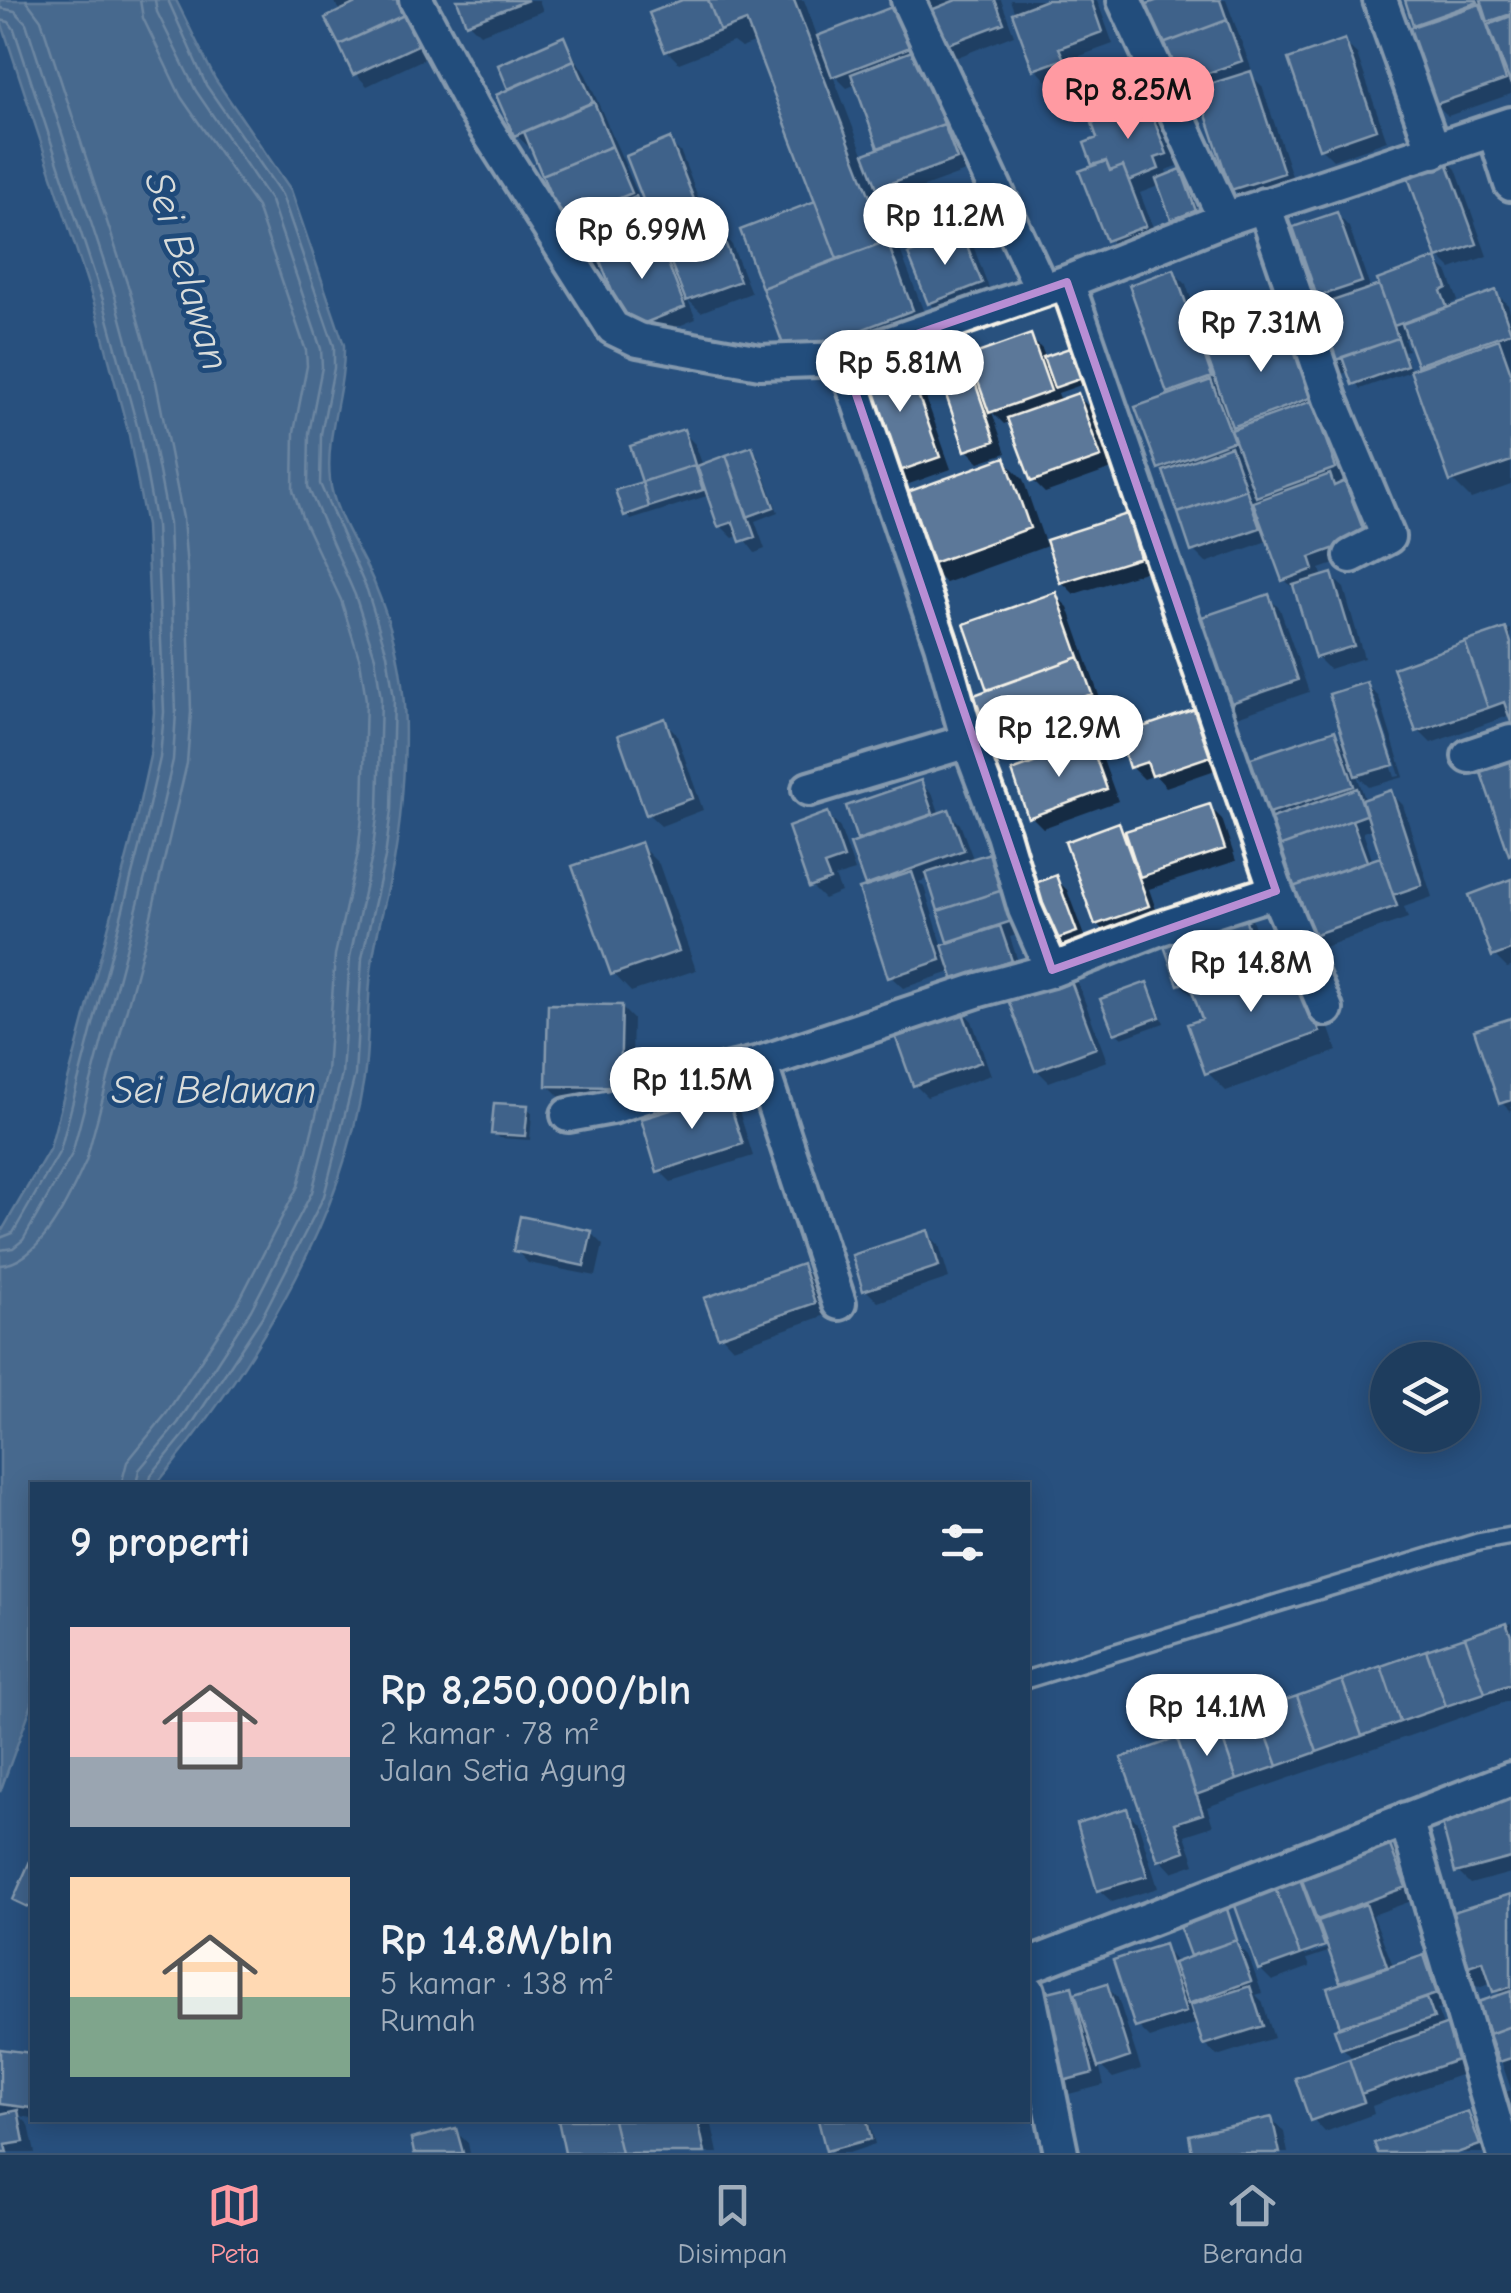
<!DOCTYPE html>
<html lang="id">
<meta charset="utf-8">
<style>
:root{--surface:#1e3d5e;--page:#2b4867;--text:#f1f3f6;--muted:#a1aebc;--line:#3c5673;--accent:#ff9aa2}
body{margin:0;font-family:"Comic Neue",sans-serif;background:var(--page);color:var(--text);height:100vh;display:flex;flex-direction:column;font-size:38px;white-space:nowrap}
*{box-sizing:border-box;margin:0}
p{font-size:32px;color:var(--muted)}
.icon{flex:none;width:55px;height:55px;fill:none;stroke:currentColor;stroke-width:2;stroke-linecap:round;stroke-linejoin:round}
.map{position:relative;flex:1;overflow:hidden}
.sheet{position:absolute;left:30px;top:1482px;width:1000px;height:640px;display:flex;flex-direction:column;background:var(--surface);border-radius:0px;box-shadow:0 5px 25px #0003,0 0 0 2px var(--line)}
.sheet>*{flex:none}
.controls{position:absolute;left:1370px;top:1342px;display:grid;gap:20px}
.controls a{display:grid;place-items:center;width:110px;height:110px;border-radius:50%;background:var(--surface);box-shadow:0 5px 25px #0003,0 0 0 2px var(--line);font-size:50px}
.price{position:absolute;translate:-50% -85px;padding:0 22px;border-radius:35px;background:#fff;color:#222;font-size:32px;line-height:65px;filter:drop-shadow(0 2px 5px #0008)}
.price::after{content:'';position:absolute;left:50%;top:60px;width:30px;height:22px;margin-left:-15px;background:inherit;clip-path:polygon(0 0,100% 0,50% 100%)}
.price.on{background:var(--accent);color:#111}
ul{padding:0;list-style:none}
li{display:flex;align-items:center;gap:30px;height:250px;padding:0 40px}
li span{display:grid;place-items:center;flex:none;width:280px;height:200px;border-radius:0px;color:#555}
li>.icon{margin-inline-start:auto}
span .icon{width:120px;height:120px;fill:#fffc;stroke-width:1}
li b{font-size:42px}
h2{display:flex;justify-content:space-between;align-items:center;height:120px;padding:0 40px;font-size:42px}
.tabs{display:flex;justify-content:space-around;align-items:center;height:140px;border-top:2px solid var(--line);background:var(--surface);font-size:28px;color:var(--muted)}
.tabs a{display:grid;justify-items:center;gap:5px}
.tabs .on{color:var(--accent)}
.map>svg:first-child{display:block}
</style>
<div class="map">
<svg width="1511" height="2153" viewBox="0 0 1511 2153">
<rect width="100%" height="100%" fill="#28517e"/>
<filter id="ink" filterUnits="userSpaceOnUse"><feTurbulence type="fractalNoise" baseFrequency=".01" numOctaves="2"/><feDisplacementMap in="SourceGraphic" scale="20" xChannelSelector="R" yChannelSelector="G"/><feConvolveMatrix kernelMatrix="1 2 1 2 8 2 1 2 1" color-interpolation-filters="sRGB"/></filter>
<g filter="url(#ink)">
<path fill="#6e88a2" stroke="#a4b2be" stroke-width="2.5" d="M0,0H176L215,79L291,190L344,345C345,391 325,435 330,480C333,513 362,553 375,585C389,619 400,657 403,694C408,739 402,816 394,861C388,893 378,925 373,957C366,997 370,1038 364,1078C341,1227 250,1371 156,1485H32V1704L0,1792V1234L50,1148L131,842L150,756L154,712L146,526L129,435L94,303L0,18Z"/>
<path fill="#0007" fill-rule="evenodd" d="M332,0H401L428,57L367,86L355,73L342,12Z
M460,0H539L543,11L480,34L468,22Z
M689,0H804L818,38L901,6L929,65L968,171L891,199L874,182L930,328L790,357L743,232L821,212L757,42L741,48L733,42L679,63L667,51ZM832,73L847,88L857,84L881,150L864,156Z
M924,0H1001L1014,35L955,58L942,46Z
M1010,0H1097L1113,44L1069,60L1074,71L1047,81L1035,68Z
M1165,0H1226L1253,73L1250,74L1262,86L1295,185L1245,201L1233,189L1201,92L1184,98L1171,86Z
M1407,0H1511V94L1448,116L1436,104Z
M563,39L586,75L643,206L652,215L669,141L681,153L705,215L665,231L649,214L660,242L664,246L700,231L706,238L720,232L732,245L751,293L701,312L688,300L696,319L642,341L607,270L600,273L588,261L577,234L564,220L532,145L529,147L516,135L511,88Z
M1344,42L1357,54L1387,141L1333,160L1321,148Z
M1146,105L1158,117L1178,166L1166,170L1168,177L1180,172L1185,178L1200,216L1178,224L1173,218L1161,185L1140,193L1157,238L1121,252L1109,240L1095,167L1087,145L1100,140Z
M1444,157L1456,169L1487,256L1451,269L1439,257Z
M1337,214L1349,227L1371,290L1435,261L1448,273L1458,301L1452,303L1454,308L1496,293L1508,305L1511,314V485L1471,499L1453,481L1423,368L1409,337L1404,339L1408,350L1404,351L1411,371L1360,389L1350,371L1337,376L1325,364L1329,305L1320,296Z
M961,236L974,248L992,296L942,315L930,303Z
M1174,272L1186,284L1210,354L1283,327L1294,338L1346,480L1343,482L1357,496L1377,549L1320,569L1323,578L1331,576L1344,588L1364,658L1329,669L1317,657L1297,592L1284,579L1270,540L1206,563L1194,551L1166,473L1161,468L1174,396L1169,391Z
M1030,337L1042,349L1046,359L1095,380L1058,393L1061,402L1078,396L1090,408L1112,469L1045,493L1033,481L1011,421L1004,424L992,412L1006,453L979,462L967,450L961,347L972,358Z
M904,360L917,372L951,469L909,484L897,472Z
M683,432L695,444L703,466L752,449L757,454L778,512L755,521L765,549L755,553L741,535L733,538L720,525L710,495L631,520L626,515Z
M1004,460L1023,479L1045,543L1126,517L1138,530L1151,570L1074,594L1062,582L1050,545L945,583L927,564Z
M1055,595L1068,607L1103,707L1001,742L989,730L991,692L967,626Z
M1268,597L1280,609L1309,692L1231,719L1219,707Z
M1511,629V715L1431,743L1419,731L1397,669Z
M1367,685L1379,697L1404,777L1369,787L1357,775L1365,799L1391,793L1403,805L1432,897L1404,907L1408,918L1324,947L1312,934L1271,820L1265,814L1335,733L1348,747ZM1369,696H1374L1400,776L1395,777ZM1374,828L1384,858L1373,862L1363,832Z
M1203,709L1221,768L1166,787L1155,775L1144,779L1132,767Z
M664,721L676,733L703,810L661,826L648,814Z
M1090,745L1102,757L1118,801L1043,828L1031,816Z
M920,783L933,795L940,815L948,812L960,824L974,861L990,856L1002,868L1023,933L1010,937L1022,974L968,991L956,979L954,971L903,988L890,976L869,888L853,845L860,843L849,807ZM930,878L952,945L943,947L924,887L919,882Z
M1209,806L1222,819L1236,861L1149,889L1159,918L1109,936L1097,924L1119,825L1127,833Z
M828,815L840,828L855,871L835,877L841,892L824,899L812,887Z
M640,845L659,864L696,970L631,992L613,973Z
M1055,878L1067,890L1087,944L1057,955L1025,890Z
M1511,882V967L1507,968L1495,956Z
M1240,907L1252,919L1268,966L1310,976L1337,1051L1226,1091L1207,1072L1206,1020L1196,995L1193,996L1181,984Z
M1066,971L1078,983L1107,1061L1049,1082L1037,1070Z
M1146,985L1152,991L1164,1023L1122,1038L1116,1033Z
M621,1007L633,1019L631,1098L560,1097L548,1085Z
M960,1008L972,1021L991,1075L927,1097L915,1085Z
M1511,1020V1112L1502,1103Z
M726,1095L738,1108L753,1156L671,1182L659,1170Z
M527,1108L532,1113L530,1140L500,1138L494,1133Z
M591,1233L603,1245L596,1276L528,1263L516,1250Z
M927,1233L939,1245L949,1278L878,1302L865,1289Z
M801,1267L813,1279L826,1315L733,1348L721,1335Z
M1511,1623V1700L1207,1807L1213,1826L1185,1835L1195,1864L1172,1872L1160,1859L1125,1760Z
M1511,1799V1873L1470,1884L1458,1872Z
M1126,1810L1138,1823L1158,1888L1112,1902L1099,1890Z
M1389,1845L1401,1858L1417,1899L1373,1915L1394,1968L1423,1958L1435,1971L1447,2007L1437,2010L1444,2028L1448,2027L1460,2039L1471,2071L1372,2106L1374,2114L1325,2132L1313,2119L1354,2060L1343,2048V2028L1330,1990L1343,1985L1331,1951L1307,1959L1310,1967L1272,1981L1260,1969L1300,1882L1309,1891ZM1336,1940L1338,1945L1305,1956V1950Z
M1511,1896V2089L1481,2004L1501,1997L1493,1982L1478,1987L1459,1968Z
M1225,1909L1230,1915L1239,1946L1248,1955L1262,1993L1256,1995L1262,2001L1274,2038L1217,2056L1205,2044L1198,2023L1150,2038L1138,2026L1164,1947L1177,1964L1195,1958L1192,1955Z
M1106,1986L1118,1998L1141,2069L1113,2078L1099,2065L1104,2085L1069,2094L1057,2082L1071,1989L1077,1995Z
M0,2051L32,2056V2118L20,2116L29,2125L35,2153H0V2117L8,2114L0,2113Z
M1511,2090V2143L1495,2096Z
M1467,2114L1480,2126L1488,2153H1380Z
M561,2120H711L718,2153H568Z
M821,2120H869L875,2144L849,2153H832Z
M1272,2120L1284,2132L1288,2153H1195Z
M455,2131L468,2143L470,2153H417Z"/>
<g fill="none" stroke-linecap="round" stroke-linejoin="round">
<path stroke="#bec7cc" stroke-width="2.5" d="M0,8L15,11L26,23L115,296L151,430L169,524L176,712L173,760L153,847L72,1154L23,1240L13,1248L0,1250
M0,20L9,22L14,29L103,300L139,433L156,525L164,712L160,758L140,844L60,1151L13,1233L0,1238
M0,1265C41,1264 71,1194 86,1161L145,941L187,763L191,712L187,569L183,518L156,382L130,292L41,20L26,0
M121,1485L127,1462L166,1414L238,1303L298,1186L327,1072L335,955L358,853L363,808L366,700L360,661L341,600L302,517L293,490L294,432L307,366L306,351L257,207L181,97L143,18L140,0
M136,1485L139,1470L178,1423L251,1310L312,1192L342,1074L350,957L372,856L378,809L381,699L375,657L355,595L308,487L309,433L322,367L321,349L271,201L196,91L157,12L155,0
M149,1485L151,1475L188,1430L262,1317L324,1196L355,1075L362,958L385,858L391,810L394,698L387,654L367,590L320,484L321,434L334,368V346L282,195L206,85L168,0"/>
</g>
<path fill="#5b7899" stroke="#f4f1e8" stroke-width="2.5" d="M362,0H397L404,15L339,45L325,18Z
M457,0H528L466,24Z
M682,0H708L720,31L665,52L649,13Z
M708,0H794L887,241L837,259L746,21L720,31Z
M956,0H995L1004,23L940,47L926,12Z
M1046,0H1091L1102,32L1059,48L1064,59L1033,70L1012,13Z
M1158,0H1220L1227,20L1155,47L1139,7Z
M1405,0H1477L1478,2L1413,25Z
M1481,0H1511V14L1488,22Z
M902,3L918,44L832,77L817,36Z
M1480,4L1506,80L1434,105L1408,28Z
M404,15L418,45L353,75L339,45Z
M1511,16V85L1488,25Z
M1227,20L1242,61L1169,87L1155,47Z
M564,36L574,60L508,89L498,65Z
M1345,39L1376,129L1319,149L1288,59Z
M917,49L944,124L878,148L851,74Z
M574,60L593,102L514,136L496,95Z
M1251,71L1284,173L1231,190L1197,88Z
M594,102L612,146L542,175L524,132Z
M1147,102L1167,154L1155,158L1159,169L1129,181L1123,166L1110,171L1106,161L1092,165L1084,143L1097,138L1092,123Z
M944,124L957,159L877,188L864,154Z
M670,138L695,202L651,220L626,156Z
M612,146L632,193L562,222L542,175Z
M1444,154L1477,244L1437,258L1405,169Z
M1106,161L1110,171L1123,166L1146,226L1106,241L1079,171Z
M1181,169L1196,211L1171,220L1156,179Z
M636,196L652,235L586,262L570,223Z
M815,201L837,259L762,288L740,230Z
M1337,212L1362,282L1317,297L1293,227Z
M700,228L704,236L720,229L740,281L686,301L663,243Z
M962,233L982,283L928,304L908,254Z
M657,235L685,307L627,330L599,258Z
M887,241L913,310L788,358L762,288Z
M1436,258L1447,288L1441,291L1447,307L1394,326L1377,280Z
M1174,269L1212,377L1167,393L1129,285Z
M1379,285L1398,338L1322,365L1303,311Z
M1496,290L1511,332L1417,365L1402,324Z
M1284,325L1289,337L1296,334L1315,383L1306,386L1310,398L1232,427L1206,353Z
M1031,334L1051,391L989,413L969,356Z
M1398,338L1407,365L1352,385L1342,357Z
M1499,339L1511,373V461L1450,482L1410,370Z
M962,344L995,441L965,451L932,354Z
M1081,344L1091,375L1054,388L1043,357Z
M905,357L940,457L894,473L859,373Z
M1211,380L1234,441L1158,469L1135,407Z
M1078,393L1101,457L1031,482L1007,418Z
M1312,401L1336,468L1256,497L1231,430Z
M684,429L695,465L642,482L630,446Z
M752,446L774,507L747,517L726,455Z
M1231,446L1246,489L1178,513L1163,471Z
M726,455L755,537L740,542L733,522L718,527L697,466Z
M1005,457L1030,528L925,566L899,495Z
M695,465L703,490L649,507L642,482Z
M1330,474L1334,486L1345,481L1366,537L1310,557L1314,569L1282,581L1253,502Z
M642,482L649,507L624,516L615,490Z
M1246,489L1260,528L1191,552L1178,513Z
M1127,514L1140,558L1060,583L1046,540Z
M1332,573L1354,646L1315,658L1293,585Z
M1056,592L1079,657L987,690L964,624Z
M1269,594L1298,680L1217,708L1187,622Z
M1506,628L1511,643V722L1504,702L1488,708L1465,642Z
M1465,642L1488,708L1416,732L1393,668Z
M1079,657L1092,694L987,731L974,695Z
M1367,682L1394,765L1355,776L1329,694Z
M1204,706L1215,739L1206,743L1211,756L1152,776L1147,762L1129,768L1119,735Z
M665,718L693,798L646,815L618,735Z
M1335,730L1354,786L1263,815L1245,760Z
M1090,742L1107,789L1028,818L1012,771Z
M1511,760V854L1509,855L1480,770Z
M921,780L933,814L857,840L846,806Z
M1357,788L1366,815L1276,848L1266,820Z
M1391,790L1422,885L1393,895L1362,800Z
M1210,804L1225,849L1140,877L1125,831Z
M949,809L964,850L865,886L850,844Z
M828,812L844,858L824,865L830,880L809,888L788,827Z
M1352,820L1367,861L1290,888L1276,848Z
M1119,822L1149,906L1095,925L1065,842Z
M641,842L679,951L611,975L572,866Z
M990,853L1003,890L938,911L926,873Z
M1380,857L1397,906L1310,936L1290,888Z
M912,872L941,960L888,978L859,889Z
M1056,875L1077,932L1043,944L1022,888Z
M1511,879V950L1492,957L1469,895Z
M1003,890L1012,921L948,942L938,911Z
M1240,904L1259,958L1178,985L1159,932Z
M1000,926L1012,961L954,981L942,945Z
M1292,955L1320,1032L1205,1074L1187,1024L1202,1019L1192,991Z
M1066,968L1096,1048L1035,1071L1005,992Z
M1147,982L1160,1017L1114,1034L1100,999Z
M548,1004L622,1005L620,1087L546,1086Z
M960,1005L981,1062L913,1086L893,1030Z
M1511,1018V1100L1499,1104L1474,1030Z
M726,1093L743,1144L657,1172L641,1119Z
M494,1103L528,1105L525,1136L491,1134Z
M520,1216L592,1231L584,1266L513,1251Z
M928,1230L939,1266L863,1291L852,1255Z
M802,1264L815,1303L718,1337L704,1298Z
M1506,1623L1511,1636V1684L1485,1693L1465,1637Z
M1465,1637L1485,1693L1446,1706L1426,1650Z
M1426,1650L1446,1706L1400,1722L1381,1666Z
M1381,1666L1400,1722L1362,1736L1342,1680Z
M1342,1680L1362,1736L1317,1752L1297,1696Z
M1297,1696L1317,1752L1278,1766L1257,1710Z
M1257,1710L1278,1766L1237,1780L1217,1724Z
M1217,1724L1237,1780L1196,1795L1177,1738Z
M1177,1738L1203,1814L1175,1823L1185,1851L1158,1861L1121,1758Z
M1511,1797V1858L1455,1873L1440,1816Z
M1127,1808L1147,1876L1097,1891L1077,1823Z
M1389,1843L1406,1887L1317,1920L1300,1875Z
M30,1861L32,1862V1909L13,1900Z
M1300,1879L1325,1946L1300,1955L1275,1888Z
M1275,1888L1300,1955L1258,1970L1234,1903Z
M1511,1894V1987L1493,1992L1483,1961L1457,1970L1440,1916Z
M1366,1904L1387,1966L1340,1982L1318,1921Z
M1226,1906L1237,1940L1190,1956L1178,1923Z
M1236,1940L1251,1981L1188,2004L1173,1963Z
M1164,1944L1186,2012L1135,2028L1113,1960Z
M1424,1955L1437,1994L1340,2027L1327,1988Z
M1107,1983L1130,2057L1098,2068L1075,1993Z
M1072,1986L1093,2073L1055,2083L1032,1996Z
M1250,1986L1263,2026L1203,2045L1190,2005Z
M1511,1991V2026L1489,2034L1478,2002Z
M1427,1998L1434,2018L1341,2049L1334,2029Z
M1448,2024L1460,2059L1361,2094L1349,2059Z
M1511,2026V2058L1499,2062L1489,2034Z
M0,2049L32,2053L31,2108L0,2104Z
M1349,2059L1364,2102L1310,2121L1295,2078Z
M18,2110L24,2142L5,2145L7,2153H0V2114Z
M1468,2111L1480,2145L1457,2153H1378L1374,2143Z
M1272,2117L1280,2153H1192L1189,2135Z
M558,2120H613L621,2153H565Z
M613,2120H698L705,2153H621Z
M818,2120H867L871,2139L826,2151Z
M456,2128L463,2153H414L411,2139Z"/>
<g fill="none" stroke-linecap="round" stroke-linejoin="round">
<g stroke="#f4f1e8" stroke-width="22">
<path id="service" d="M1028,1679L1478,1542L1511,1536"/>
</g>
<g stroke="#f4f1e8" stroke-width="40">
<path id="minor" d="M416,0L474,109L613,328L638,340L760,362L844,359L1067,282L1225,219L1511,124
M908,0L1042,290
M1124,0L1225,219
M1380,0L1434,151
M1494,130L1511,184
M1264,205L1330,398L1388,537L1351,556
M844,359L941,644L968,741L1003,834L1025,909L1052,970
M1469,756L1511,742
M809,789L968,741
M1276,891L1326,1009
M760,1063L839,1303
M568,1115L612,1107L709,1075L760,1063L979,990L1052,970L1155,930L1276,891L1067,282
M1406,1819L1504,2153
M1028,1966L1511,1779
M1028,1991L1061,2153"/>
</g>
<use href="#service" stroke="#1f4a7a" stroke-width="15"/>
<use href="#minor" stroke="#1f4a7a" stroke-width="32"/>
</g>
</g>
<path d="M0 0H1511V2153H0ZM1067,282L1276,891L1052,970L844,359Z" fill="#28517e" fill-opacity=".55" fill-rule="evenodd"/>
<path fill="none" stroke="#b88ed4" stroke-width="8" stroke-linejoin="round" d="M1067,282L1276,891L1052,970L844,359Z"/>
<g text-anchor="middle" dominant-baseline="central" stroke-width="10" stroke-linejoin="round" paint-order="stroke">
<g font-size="40" font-style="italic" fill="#d9dcda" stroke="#1f4a7a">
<text transform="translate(187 271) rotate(73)">Sei Belawan</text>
<text x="214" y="1090">Sei Belawan</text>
</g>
</g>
</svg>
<div class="controls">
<a><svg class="icon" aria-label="layers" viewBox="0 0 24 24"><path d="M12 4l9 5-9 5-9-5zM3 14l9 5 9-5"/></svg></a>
</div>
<b class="price on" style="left:1128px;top:142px">Rp 8.25M</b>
<b class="price" style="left:945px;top:268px">Rp 11.2M</b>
<b class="price" style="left:642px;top:282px">Rp 6.99M</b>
<b class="price" style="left:1261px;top:375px">Rp 7.31M</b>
<b class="price" style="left:900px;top:415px">Rp 5.81M</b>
<b class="price" style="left:1059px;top:780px">Rp 12.9M</b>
<b class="price" style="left:1251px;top:1015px">Rp 14.8M</b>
<b class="price" style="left:692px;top:1132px">Rp 11.5M</b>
<b class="price" style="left:1207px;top:1759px">Rp 14.1M</b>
<section class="sheet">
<h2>9 properti<svg class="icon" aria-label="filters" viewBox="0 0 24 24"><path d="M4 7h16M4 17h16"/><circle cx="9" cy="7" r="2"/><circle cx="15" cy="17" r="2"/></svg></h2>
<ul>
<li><span style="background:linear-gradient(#f6c9c9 65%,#9aa5b1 0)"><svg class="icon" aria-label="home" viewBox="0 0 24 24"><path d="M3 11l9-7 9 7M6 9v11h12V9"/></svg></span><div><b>Rp 8,250,000/bln</b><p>2 kamar · 78 m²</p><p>Jalan Setia Agung</p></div></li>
<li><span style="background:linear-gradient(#ffd9b3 60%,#7fa58c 0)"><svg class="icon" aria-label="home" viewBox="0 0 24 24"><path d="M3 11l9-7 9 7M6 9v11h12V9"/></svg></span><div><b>Rp 14.8M/bln</b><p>5 kamar · 138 m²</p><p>Rumah</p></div></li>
</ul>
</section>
</div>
<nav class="tabs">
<a class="on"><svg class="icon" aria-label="map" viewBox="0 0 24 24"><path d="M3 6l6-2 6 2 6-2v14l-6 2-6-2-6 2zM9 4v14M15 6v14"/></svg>Peta</a>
<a><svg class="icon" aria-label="saved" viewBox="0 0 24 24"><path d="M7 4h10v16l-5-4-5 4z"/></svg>Disimpan</a>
<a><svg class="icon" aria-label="home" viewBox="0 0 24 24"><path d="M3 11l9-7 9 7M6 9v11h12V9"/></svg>Beranda</a>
</nav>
